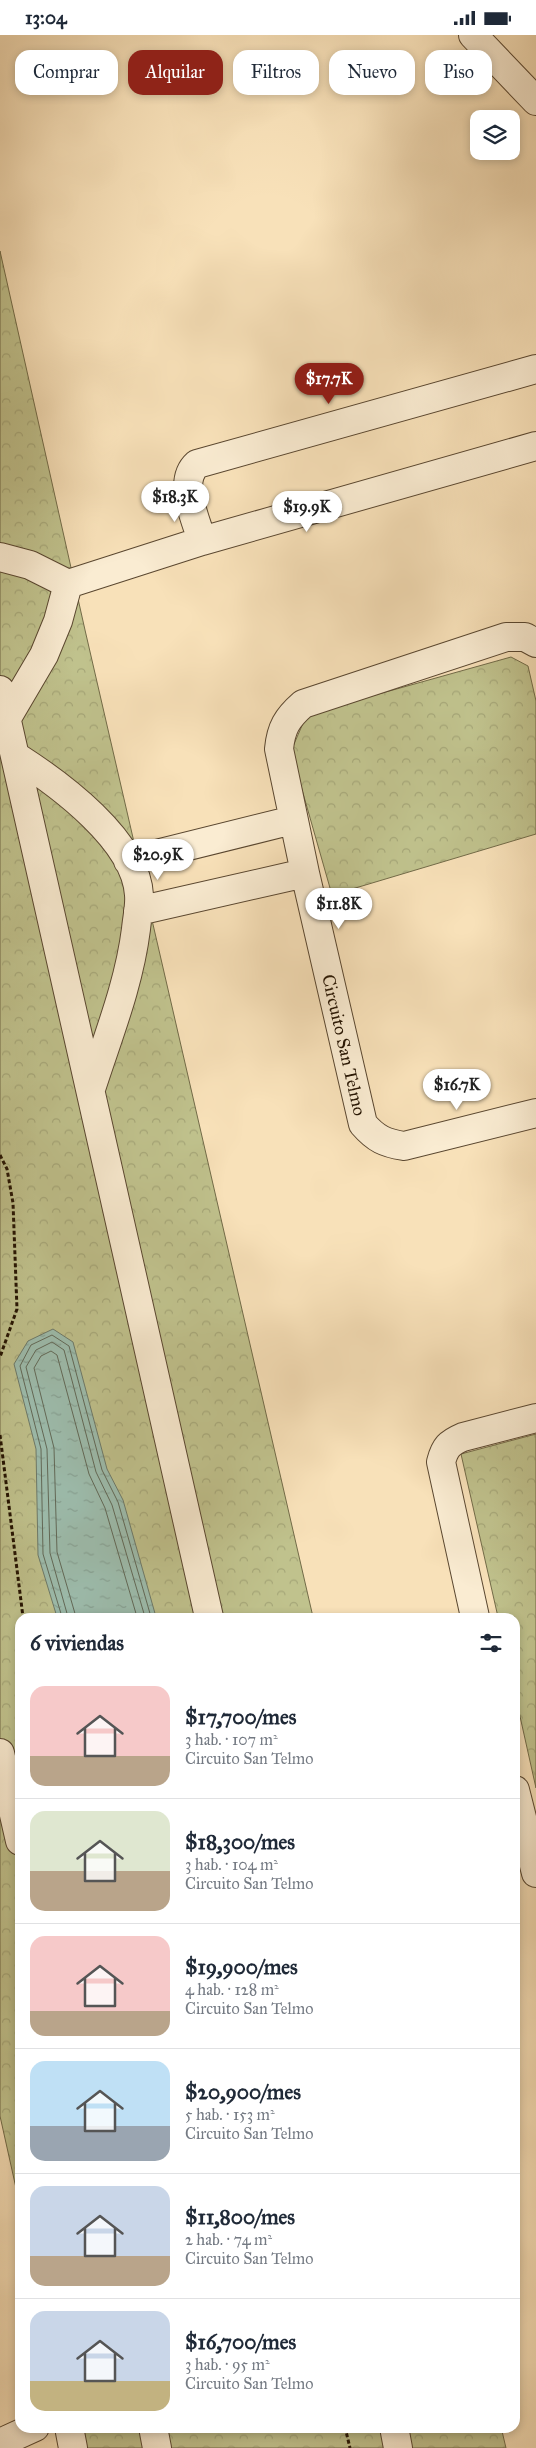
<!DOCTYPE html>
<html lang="es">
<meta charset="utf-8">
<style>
:root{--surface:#fff;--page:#f2f2f3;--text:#1f2937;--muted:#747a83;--line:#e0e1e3;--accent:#8f2418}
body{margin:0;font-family:"IM FELL Great Primer",serif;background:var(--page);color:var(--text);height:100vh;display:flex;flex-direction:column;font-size:19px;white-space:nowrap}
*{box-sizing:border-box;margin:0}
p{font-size:16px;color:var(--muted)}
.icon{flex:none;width:28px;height:28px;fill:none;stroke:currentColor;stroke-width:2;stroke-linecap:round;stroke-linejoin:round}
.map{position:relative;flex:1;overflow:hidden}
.sheet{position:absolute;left:15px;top:1578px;width:505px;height:820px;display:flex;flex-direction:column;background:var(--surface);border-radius:15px;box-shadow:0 2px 8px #0003}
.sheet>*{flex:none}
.banner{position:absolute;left:15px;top:15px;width:506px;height:45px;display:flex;gap:10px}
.fabs{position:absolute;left:470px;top:75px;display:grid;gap:10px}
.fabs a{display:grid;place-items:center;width:50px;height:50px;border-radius:10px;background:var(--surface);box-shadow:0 2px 8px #0003;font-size:25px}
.price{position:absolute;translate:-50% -42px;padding:0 11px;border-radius:18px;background:#fff;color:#222;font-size:16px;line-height:32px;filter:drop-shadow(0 1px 2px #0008)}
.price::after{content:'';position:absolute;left:50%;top:30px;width:15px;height:11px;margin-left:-8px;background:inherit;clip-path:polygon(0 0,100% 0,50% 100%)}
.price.selected{background:var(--accent);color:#fff}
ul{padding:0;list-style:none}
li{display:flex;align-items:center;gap:15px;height:125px;padding:0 15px}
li+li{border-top:1px solid var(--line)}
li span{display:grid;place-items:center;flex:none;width:140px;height:100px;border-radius:15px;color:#555}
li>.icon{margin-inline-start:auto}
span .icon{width:60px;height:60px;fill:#fffc;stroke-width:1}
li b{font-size:21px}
h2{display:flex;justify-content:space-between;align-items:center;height:60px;padding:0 15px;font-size:21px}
.chip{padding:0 18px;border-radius:15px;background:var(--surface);box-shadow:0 2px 8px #0003;font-size:18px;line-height:45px}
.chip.selected{background:var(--accent);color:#fff}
.status{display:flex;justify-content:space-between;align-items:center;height:35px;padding:0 25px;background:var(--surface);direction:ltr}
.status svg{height:14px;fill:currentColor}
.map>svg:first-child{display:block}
</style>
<div class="status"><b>13:04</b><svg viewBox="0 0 49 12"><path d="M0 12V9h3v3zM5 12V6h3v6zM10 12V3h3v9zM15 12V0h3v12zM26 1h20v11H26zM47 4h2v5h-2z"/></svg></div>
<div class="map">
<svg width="536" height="2413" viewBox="0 0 536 2413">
<defs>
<pattern id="park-crowns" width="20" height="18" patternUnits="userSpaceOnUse" patternTransform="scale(1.25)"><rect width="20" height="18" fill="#c0c28d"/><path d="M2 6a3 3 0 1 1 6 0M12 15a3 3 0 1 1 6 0" fill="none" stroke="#a5a678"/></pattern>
<pattern id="water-ripples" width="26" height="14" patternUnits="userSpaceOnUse" patternTransform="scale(1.25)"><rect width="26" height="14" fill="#9dbeaf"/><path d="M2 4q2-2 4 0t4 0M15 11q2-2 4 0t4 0" fill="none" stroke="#87a295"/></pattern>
</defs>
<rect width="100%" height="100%" fill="#f8e1b9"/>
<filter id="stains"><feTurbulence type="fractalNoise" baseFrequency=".004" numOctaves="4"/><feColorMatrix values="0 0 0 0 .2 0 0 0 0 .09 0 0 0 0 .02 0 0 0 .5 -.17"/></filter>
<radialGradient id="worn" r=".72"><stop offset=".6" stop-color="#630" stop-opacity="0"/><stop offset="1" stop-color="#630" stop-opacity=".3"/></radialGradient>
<path fill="url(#park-crowns)" stroke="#726b48" d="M0,216L85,595L313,1582H20V2171L0,2081Z
M511,622L528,631L536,666V799L332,860L291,716L307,679Z
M536,1399V1753L515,1659V1582H498L461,1419Z
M501,2392L506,2413H74L69,2393Z"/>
<path fill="url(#water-ripples)" stroke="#6d7a6a" d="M53,1294L73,1307L107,1434L123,1465L156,1582H57L38,1520L36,1414L14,1329L28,1306Z"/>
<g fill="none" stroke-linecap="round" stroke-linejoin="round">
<path stroke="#616958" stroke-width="1" d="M62,1582L43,1519L41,1414L20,1331L31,1310L52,1300L69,1311L102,1435L118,1467L151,1582
M68,1582L50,1518L47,1414L26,1332L36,1315L52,1307L64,1315L96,1437L112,1470L145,1582
M76,1582L57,1517L54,1413L34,1333L41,1321L51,1316L57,1320L89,1439L105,1473L137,1582"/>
<g stroke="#5a4730" stroke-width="30">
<path id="minor" d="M473,0L536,66
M202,506C196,484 177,447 197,429L536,334
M0,522L30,530L68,549L202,506L536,411
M536,608L525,602H506L303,669C287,683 281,693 279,714L305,838L363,1089C376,1104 385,1108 404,1111L536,1078
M0,655L209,1582
M7,683L44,620L58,586L68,549
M17,722C59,749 136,805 139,860C140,871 137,883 136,894C129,950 108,1001 91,1054
M128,826L293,785
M138,876L305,838
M475,1582L441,1427C445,1412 449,1408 463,1402L536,1383
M0,1718L20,1806
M515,1755L536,1838
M69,2392L73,2413
M153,2392L157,2413
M394,2392L398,2413
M0,2408L35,2392"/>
</g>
<path stroke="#251402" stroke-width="3" stroke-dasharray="4 2.5" stroke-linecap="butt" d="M0,1120L7,1134L13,1168L17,1274L0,1322
M0,1400L23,1582
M345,2392L350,2413"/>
<use href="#minor" stroke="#faecd2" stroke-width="28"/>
</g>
<g text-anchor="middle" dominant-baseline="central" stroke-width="4" stroke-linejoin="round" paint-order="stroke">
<g font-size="18" fill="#251402" stroke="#faecd2">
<text transform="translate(344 1010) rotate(77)">Circuito San Telmo</text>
</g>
</g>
<rect width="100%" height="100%" filter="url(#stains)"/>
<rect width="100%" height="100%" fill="url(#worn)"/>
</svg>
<div class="fabs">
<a><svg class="icon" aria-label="layers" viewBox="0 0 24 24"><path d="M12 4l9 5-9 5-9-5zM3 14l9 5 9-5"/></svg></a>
</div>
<b class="price selected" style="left:329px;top:370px">$17.7K</b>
<b class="price" style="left:175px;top:488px">$18.3K</b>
<b class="price" style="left:307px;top:498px">$19.9K</b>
<b class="price" style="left:158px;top:846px">$20.9K</b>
<b class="price" style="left:339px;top:895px">$11.8K</b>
<b class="price" style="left:457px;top:1076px">$16.7K</b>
<div class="banner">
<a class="chip">Comprar</a>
<a class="chip selected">Alquilar</a>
<a class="chip">Filtros</a>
<a class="chip">Nuevo</a>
<a class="chip">Piso</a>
</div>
<section class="sheet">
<h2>6 viviendas<svg class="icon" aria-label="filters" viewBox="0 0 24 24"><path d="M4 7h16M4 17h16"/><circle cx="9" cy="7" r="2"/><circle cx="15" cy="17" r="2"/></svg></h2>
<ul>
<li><span style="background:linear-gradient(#f6c9c9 70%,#b9a48a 0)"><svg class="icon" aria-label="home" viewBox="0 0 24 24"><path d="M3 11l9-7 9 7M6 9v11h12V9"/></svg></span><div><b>$17,700/mes</b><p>3 hab. · 107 m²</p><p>Circuito San Telmo</p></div></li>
<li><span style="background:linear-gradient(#dfe7d0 60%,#b9a48a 0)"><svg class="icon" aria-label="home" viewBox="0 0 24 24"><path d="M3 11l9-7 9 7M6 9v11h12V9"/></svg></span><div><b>$18,300/mes</b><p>3 hab. · 104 m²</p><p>Circuito San Telmo</p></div></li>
<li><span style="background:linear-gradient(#f6c9c9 75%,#b9a48a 0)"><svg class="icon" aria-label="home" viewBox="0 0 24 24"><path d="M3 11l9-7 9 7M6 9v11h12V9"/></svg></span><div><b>$19,900/mes</b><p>4 hab. · 128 m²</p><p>Circuito San Telmo</p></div></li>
<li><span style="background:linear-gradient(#bfe0f5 65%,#9aa5b1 0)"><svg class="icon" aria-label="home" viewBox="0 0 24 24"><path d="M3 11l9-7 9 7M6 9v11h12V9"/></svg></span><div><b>$20,900/mes</b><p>5 hab. · 153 m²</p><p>Circuito San Telmo</p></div></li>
<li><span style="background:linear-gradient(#c9d6e8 70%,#b9a48a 0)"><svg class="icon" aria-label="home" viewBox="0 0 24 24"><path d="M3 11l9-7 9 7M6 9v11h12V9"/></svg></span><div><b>$11,800/mes</b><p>2 hab. · 74 m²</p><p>Circuito San Telmo</p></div></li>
<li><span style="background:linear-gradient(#c9d6e8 70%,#c2b280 0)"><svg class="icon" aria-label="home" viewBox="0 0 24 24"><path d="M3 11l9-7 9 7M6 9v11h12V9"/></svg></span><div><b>$16,700/mes</b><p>3 hab. · 95 m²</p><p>Circuito San Telmo</p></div></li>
</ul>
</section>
</div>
